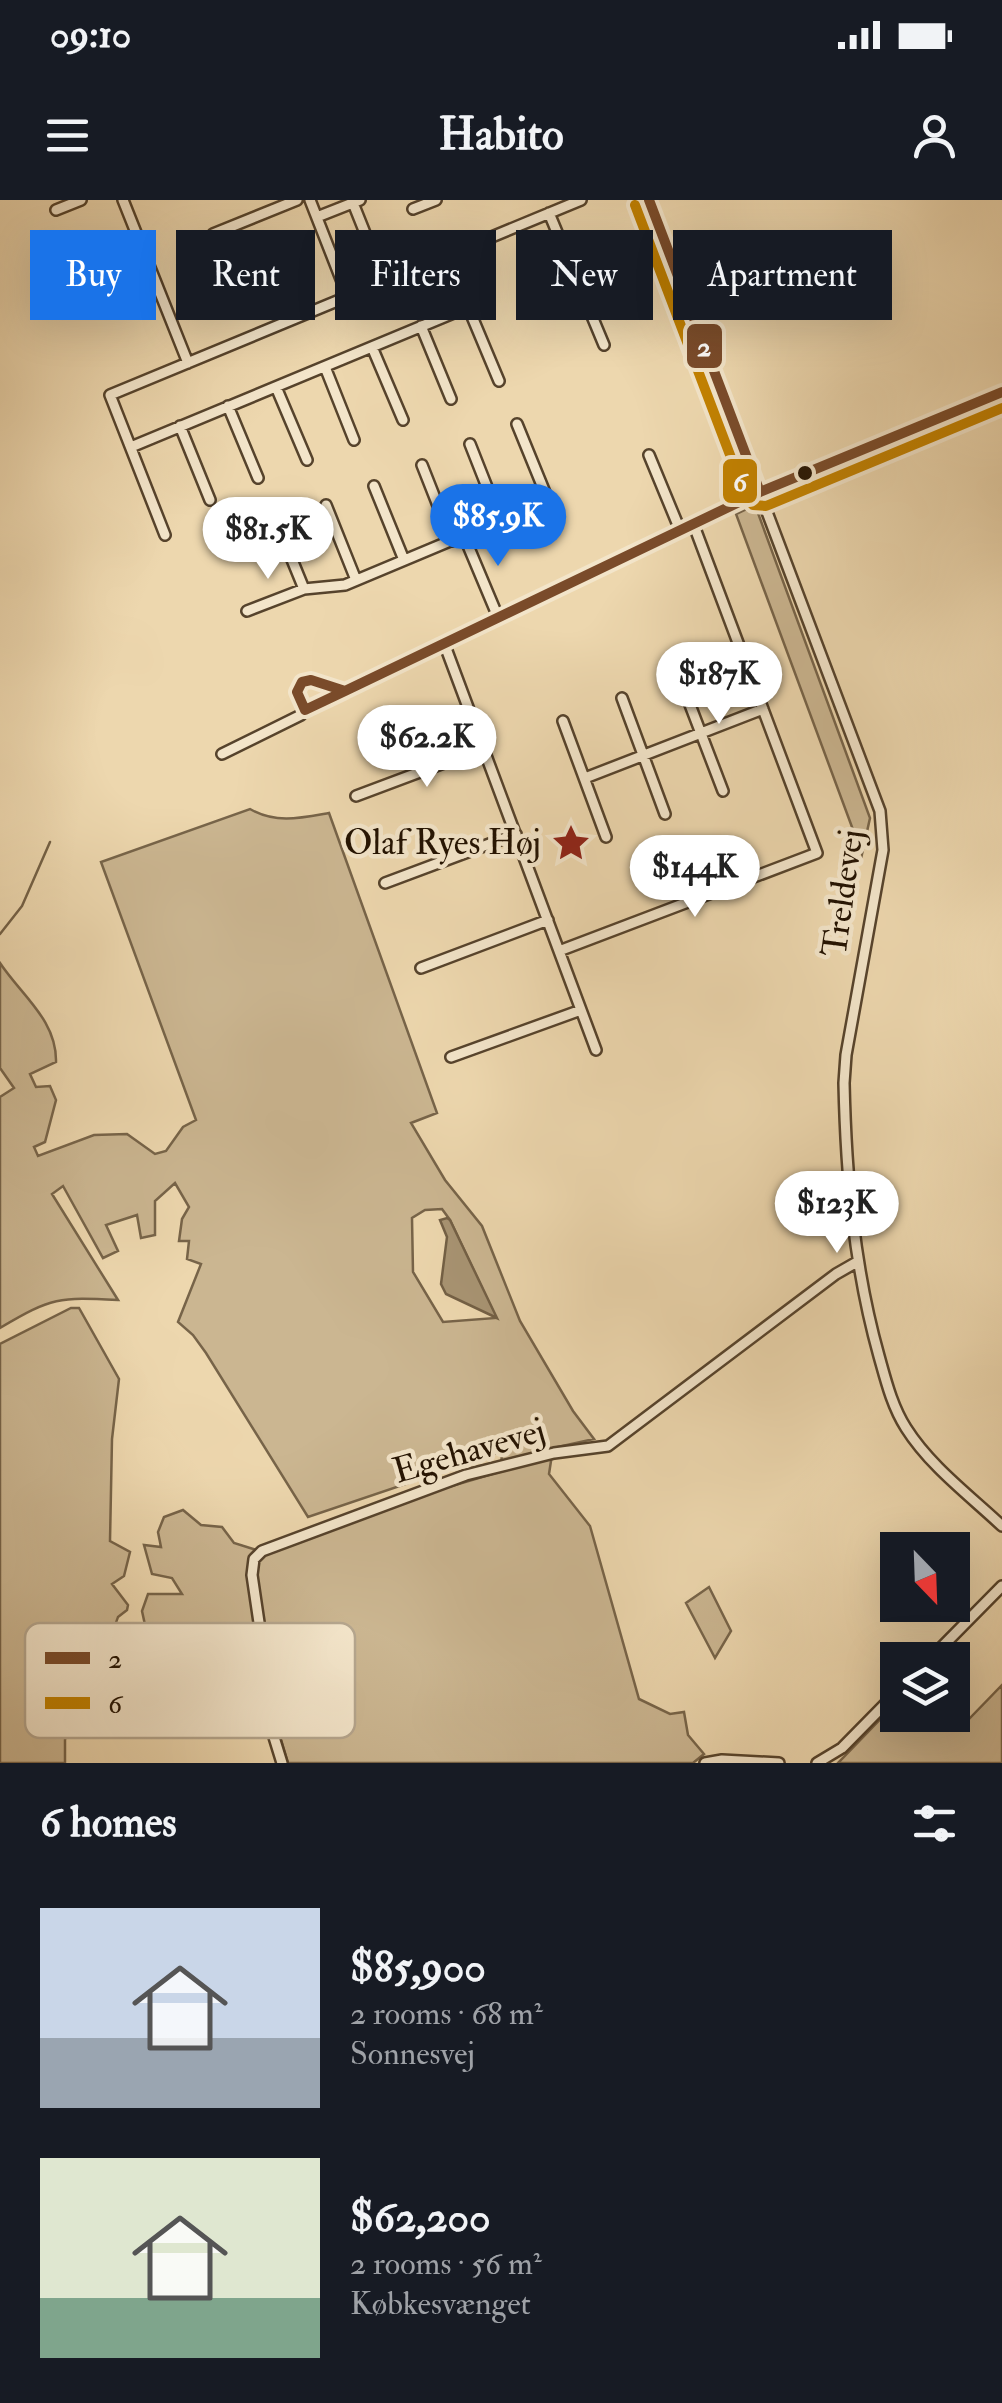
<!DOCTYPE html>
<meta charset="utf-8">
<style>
:root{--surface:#171b24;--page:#242831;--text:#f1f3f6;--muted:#9ea1a6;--accent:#1a73e8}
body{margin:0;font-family:"IM FELL Double Pica",serif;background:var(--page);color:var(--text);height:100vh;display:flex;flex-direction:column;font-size:38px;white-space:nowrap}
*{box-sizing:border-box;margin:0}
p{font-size:32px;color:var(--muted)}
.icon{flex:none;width:55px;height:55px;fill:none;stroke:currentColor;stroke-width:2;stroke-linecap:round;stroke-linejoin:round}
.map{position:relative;height:1563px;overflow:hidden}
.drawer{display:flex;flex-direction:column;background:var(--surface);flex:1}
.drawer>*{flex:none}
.banner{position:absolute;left:30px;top:30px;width:942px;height:90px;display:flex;gap:20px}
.needle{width:65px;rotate:157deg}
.tools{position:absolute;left:880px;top:1332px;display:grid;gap:20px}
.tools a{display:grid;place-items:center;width:90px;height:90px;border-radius:0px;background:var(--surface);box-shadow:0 10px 40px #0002;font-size:50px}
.price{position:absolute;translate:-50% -85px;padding:0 22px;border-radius:35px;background:#fff;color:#222;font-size:32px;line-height:65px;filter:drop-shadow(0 2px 5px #0008)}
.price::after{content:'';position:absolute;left:50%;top:60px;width:30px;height:22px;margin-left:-15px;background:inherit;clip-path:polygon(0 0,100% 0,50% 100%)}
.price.current{background:var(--accent);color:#fff}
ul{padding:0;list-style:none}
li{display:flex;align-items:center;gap:30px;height:250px;padding:0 40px}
li span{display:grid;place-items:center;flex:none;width:280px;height:200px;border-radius:0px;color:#555}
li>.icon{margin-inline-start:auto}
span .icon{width:120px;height:120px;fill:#fffc;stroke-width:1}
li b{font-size:42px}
h2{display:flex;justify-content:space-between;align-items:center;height:120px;padding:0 40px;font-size:42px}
.pill{padding:0 35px;border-radius:0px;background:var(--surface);box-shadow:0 10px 40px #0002;font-size:35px;line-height:90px}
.pill.current{background:var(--accent);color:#fff}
.status{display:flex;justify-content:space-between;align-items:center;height:70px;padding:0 50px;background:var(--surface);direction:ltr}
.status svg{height:28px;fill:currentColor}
header{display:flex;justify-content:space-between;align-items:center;height:130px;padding:0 40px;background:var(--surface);font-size:45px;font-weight:700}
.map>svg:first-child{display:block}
</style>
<div class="status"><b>09:10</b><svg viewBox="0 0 49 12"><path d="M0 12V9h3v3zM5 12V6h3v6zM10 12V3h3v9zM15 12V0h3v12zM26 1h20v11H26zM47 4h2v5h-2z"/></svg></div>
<header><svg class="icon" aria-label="menu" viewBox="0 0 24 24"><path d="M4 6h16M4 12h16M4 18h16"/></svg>Habito<svg class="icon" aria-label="person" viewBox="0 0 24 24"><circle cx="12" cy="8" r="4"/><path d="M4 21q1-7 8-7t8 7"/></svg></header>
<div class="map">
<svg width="1002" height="1563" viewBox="0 0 1002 1563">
<rect width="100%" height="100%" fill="#edd7ae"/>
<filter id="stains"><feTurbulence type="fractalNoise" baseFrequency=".002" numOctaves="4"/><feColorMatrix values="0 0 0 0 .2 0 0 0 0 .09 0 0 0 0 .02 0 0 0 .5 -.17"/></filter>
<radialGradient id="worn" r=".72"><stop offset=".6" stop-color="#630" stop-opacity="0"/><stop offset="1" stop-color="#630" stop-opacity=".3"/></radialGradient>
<path fill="#cbb691" stroke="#776449" stroke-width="2.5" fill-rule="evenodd" d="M755,305L870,618L862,654L736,314Z
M250,609C276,624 301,618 329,613L437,913L411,923L445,980L482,1026L520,1121L573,1211L594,1239L553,1248L549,1274L590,1326L639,1499L670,1514L684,1512L688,1535L704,1554L693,1563H288L277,1526L255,1522L274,1512L297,1519L305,1512L307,1486L157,1480L142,1411L148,1394H182L172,1378L152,1374L144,1345L161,1347L158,1332L164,1317L183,1310L201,1325L222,1327L234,1343L266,1353L445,1288L499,1272L503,1251L308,1317L206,1153L193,1135L178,1122L201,1064L187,1059L189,1041H179L182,1019L189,1007L175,983L155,1001V1035L141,1038L137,1015L106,1025L118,1051L103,1058L63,986L52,994L118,1100C59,1097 52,1097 0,1128V897L14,888L0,868V763C21,795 57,820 56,862L30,874L36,887L50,886L56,900L45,942L34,947L38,956L94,935L127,934L155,954L166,951L183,927L196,920L101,662ZM442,1009L450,1020L496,1118L443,1122L413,1072L412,1018L425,1010Z
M71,1108H79L119,1179L112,1239L110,1341L130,1352L124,1376L112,1384L128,1405L127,1410L118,1417C113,1435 102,1437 85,1440L80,1459L83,1468L65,1540V1563H0V1144Z
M709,1387L731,1431L715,1458L686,1403Z
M1002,1485V1563H838L897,1502L898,1515H952L953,1507L970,1518Z"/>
<path fill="#a89473" stroke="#736045" stroke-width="2.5" d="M447,1018L450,1020L497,1118L446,1094L441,1084L447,1037L440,1020Z"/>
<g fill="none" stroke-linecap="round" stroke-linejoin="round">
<path stroke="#736045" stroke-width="2.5" d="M0,734L22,706L50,642"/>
<g stroke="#56432c" stroke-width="14">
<path id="minor" d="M123,0L188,163
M310,0L348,97
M649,0L880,611L883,650L846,855L844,883C846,975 854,1067 879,1156C886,1181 892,1206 906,1228C930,1266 969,1295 1002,1326
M353,3L379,68
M413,9L436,0
M56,10L81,0
M549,13L604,145
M317,17L360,0
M216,42L213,34L297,0
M432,62L452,113
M355,77L386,65
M90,98L152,73
M421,126L451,199
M372,147L403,220
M325,167L354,240
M276,187L307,260
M228,206L258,278
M180,226L210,300
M470,244L500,320
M131,247L468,107L499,181
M649,255L680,330
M422,265L452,341
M374,286L404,360
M326,305L356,380
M277,323L304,389L345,385L548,300L517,224
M165,335L110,195L581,0
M464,336L498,417
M247,411L304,389
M444,443L596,850
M679,476L723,591
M345,491L311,480L302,482L297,492L305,510L760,292L1002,192
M622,498L665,614
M563,521L606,637
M222,554L301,515L305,510
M585,578L763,509
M356,596L484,548
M385,683L516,634
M559,751L817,653L693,323
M421,768L548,720
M451,857L581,810
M929,1460L1002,1386
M282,1563L269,1521L270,1497L252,1375L254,1359L262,1351L466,1275L554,1253L608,1246L836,1074L857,1062
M705,1563L722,1560L779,1563
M817,1563L842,1548L898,1491"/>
</g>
<use href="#minor" stroke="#f3e5ca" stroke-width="9"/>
<g stroke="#f3e5ca" stroke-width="18">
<path id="bus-1" d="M649,0L760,292
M311,480L345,491L305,510L297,492L302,482Z
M345,491L760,292L1002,192"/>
</g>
<g stroke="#f3e5ca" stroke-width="18">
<path id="bus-2" d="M635,5L746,297L753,305L766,306L1002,208"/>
</g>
<use href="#bus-1" stroke="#7a4b2a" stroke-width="10"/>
<use href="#bus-2" stroke="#c28100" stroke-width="10"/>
</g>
<defs>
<g id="sight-bare" transform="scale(3)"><path d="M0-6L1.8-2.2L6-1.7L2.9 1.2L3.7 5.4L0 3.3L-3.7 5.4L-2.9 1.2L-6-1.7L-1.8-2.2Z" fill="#8f2418" stroke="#f3e5ca" stroke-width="2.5" paint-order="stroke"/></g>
</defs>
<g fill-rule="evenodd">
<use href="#sight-bare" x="571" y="643"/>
</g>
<circle fill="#231201" stroke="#f3e5ca" stroke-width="4" cx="805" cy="273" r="9"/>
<g text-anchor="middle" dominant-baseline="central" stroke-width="9" stroke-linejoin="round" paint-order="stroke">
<g font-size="35" fill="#231201" stroke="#f3e5ca" text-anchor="end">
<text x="541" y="643">Olaf Ryes Høj</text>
</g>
<g font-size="35" fill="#231201" stroke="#f3e5ca">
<text transform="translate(843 693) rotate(-82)">Treldevej</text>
<text transform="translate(469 1251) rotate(-16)">Egehavevej</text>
</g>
</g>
<rect x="25" y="1423" width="330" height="115" rx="15" fill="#f3e5ca" stroke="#b5a68e" stroke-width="2.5"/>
<rect x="45" y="1452" width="45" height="12" fill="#7a4b2a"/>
<rect x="45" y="1497" width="45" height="12" fill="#c28100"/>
<g font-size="28" fill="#231201">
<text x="108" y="1468">2</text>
<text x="108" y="1513">6</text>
</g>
<g stroke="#f3e5ca" stroke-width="4">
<rect x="685" y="122" width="39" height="48" rx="10" fill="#7a4b2a"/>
<rect x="721" y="257" width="38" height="48" rx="10" fill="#c28100"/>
</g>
<g font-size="28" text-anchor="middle" font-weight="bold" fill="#fff">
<text x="704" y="156">2</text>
<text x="740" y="291">6</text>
</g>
<rect width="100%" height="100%" filter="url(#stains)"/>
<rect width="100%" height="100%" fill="url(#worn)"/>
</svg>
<div class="tools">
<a><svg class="needle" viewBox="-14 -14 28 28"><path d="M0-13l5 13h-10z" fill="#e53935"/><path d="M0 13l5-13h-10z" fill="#9ea1a6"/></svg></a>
<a><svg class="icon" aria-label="layers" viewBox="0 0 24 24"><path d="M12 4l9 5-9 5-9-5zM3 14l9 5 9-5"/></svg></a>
</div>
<b class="price current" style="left:498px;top:369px">$85.9K</b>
<b class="price" style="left:268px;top:382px">$81.5K</b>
<b class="price" style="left:719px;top:527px">$187K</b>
<b class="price" style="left:427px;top:590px">$62.2K</b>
<b class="price" style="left:695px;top:720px">$144K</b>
<b class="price" style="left:837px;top:1056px">$123K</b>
<div class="banner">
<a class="pill current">Buy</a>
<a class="pill">Rent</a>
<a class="pill">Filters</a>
<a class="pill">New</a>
<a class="pill">Apartment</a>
</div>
</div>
<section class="drawer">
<h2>6 homes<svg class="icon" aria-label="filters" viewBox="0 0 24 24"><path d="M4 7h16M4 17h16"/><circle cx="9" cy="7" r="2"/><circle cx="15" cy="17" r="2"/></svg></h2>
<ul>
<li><span style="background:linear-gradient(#c9d6e8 65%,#9aa5b1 0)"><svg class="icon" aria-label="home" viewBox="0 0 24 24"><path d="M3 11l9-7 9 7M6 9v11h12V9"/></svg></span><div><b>$85,900</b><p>2 rooms · 68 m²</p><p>Sonnesvej</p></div></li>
<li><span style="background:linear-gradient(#dfe7d0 70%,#7fa58c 0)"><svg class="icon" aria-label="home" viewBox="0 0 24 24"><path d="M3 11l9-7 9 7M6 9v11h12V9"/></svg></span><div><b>$62,200</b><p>2 rooms · 56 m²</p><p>Købkesvænget</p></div></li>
</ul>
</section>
